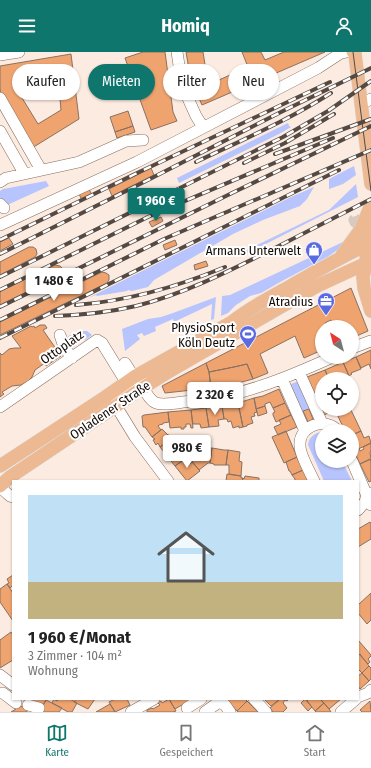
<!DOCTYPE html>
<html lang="de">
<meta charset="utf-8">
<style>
:root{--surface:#fff;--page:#f2f2f2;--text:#222;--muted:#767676;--line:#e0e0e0;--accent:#0f766e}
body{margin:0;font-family:"Fira Sans Condensed",sans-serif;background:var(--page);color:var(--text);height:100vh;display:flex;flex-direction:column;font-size:15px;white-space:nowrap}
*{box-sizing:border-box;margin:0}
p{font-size:13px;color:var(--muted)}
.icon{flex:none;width:22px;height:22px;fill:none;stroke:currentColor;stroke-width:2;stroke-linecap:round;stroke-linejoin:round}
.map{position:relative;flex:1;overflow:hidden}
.drawer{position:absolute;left:12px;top:428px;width:347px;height:220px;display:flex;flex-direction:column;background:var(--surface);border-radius:0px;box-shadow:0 1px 3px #0004}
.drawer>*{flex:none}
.top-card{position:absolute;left:12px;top:12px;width:347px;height:36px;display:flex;gap:8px}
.needle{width:26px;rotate:324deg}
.buttons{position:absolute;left:315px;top:268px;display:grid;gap:8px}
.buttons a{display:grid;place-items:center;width:44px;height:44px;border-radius:50%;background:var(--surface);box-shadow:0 1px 3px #0004;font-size:20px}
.price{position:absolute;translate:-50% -34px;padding:0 9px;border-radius:4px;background:#fff;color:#222;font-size:13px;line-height:26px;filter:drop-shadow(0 1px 2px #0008)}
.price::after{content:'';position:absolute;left:50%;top:24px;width:12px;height:9px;margin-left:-6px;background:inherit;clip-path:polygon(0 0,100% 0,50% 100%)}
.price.selected{background:var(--accent);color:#fff}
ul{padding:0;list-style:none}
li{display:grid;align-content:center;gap:8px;height:212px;padding:0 16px}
li span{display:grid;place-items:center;height:124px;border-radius:0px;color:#555}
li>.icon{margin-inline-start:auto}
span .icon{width:72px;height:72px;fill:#fffc;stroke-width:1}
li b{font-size:17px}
.pill{padding:0 14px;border-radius:18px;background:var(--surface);box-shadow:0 1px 3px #0004;font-size:14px;line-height:36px}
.pill.selected{background:var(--accent);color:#fff}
header{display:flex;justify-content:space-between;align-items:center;height:52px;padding:0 16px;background:var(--accent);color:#fff;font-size:18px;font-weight:700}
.tabs{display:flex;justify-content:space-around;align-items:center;height:56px;border-top:1px solid var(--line);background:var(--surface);font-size:11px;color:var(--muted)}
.tabs a{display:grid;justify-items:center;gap:2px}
.tabs .selected{color:var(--accent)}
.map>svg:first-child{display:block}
</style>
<header><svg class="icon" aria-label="menu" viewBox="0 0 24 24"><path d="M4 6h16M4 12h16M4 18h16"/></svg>Homiq<svg class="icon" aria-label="person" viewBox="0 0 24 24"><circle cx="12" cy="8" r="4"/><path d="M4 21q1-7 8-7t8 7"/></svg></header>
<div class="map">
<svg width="371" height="660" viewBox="0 0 371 660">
<rect width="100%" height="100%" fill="#fcebe0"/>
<path fill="#b7c4fd" d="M288,71L289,74L291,75L281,81L179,131L177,126Z
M354,114L356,123L343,132L329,137V127Z
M46,129L49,134L5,154L0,149V139L3,137Z
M356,132L358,145L240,205V200L249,197L329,158Z
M314,135L307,147L300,154L263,168L233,182L154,228L148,235L132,239L128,238L127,239L97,244L96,243L88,246L291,145Z
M343,190L344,191L340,196L329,204L282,229L261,241L250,244L236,253L228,261L221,264L222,244L230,243Z
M216,245L214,267L211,268L212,252L174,270L173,267L155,275L156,279L144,284L142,281L137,283L140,287L125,299L122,277L148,267L161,265L173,261Z
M81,279H87L92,283L85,288L83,286L74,293L75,294L69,298L65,288C68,283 75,280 81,279Z
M299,329L316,366L315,369L309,357L303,359L309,372L307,373L288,333Z
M322,380V409H342L352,429H324L308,393C309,385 314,381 322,380Z"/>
<path fill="#efa470" stroke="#8a7161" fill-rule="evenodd" d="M143,0H165L173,60L177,69L151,78L125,6Z
M186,0H203L207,25L210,32L248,15L242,0H261L265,8L284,0H325L202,53L191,29Z
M71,2L79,67L32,96L1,45L0,36V14ZM58,23L61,58L38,72L19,41V30Z
M128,59L133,74L115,80L110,65Z
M133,74L135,80L117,86L115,80Z
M151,116L154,123L112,144L109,137Z
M89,137L92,143L82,148L79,142Z
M147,142L150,146L138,152L135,147Z
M161,165L163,169L152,175L149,170Z
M9,186L13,192L0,199V190Z
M175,188L177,193L165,198L163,193Z
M29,195H33L36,197L37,202L35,205L0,223V210Z
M206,209L208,214L195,218L194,213Z
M55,213L60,214L62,216V221L61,223L0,253V239Z
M102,220L106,221L109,223V228L107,231L0,283V270Z
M351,236L368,279L352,286V275H334L331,268L325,271L327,275H322V298L304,306L295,284L260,302L268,321L253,327L247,312L234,315L209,320L206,311Z
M40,273H45L47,276L43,278L61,304L46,314L45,311L42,313L35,318L32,325L27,330L21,333L12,334L2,340L4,342L0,345V301L2,303L9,297L15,296H21L12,284L31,274L32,275L34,274L35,276Z
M371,298V317L369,312L361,316L356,305Z
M356,305L361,317L351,321L352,322L349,324L343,310Z
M343,310L349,324L341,327H329L325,318Z
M206,311L209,320L211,336L165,341L162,334Z
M247,312L253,327L227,334L211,336L209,320L234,315Z
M325,318L329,327H322V344L317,346L307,325Z
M279,337L285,351L273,356L270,350L265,352V354L256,357L254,346L263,344Z
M322,344V357H337L324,363L317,346Z
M254,346L257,360L254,361L255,364L251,365L253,371L247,373V374L243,375L238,351Z
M238,351L243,375L239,376V374L233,376L231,369L228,370L227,367H224L222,354Z
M285,351L291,363L276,370L273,363V361L275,360L273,356Z
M222,354L224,367L218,368L219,374L209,375L206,356Z
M265,354L267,361L258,364L256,357Z
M206,356L209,375L201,376L200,372H193L191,358Z
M309,357L313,367L308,370L303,359Z
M337,357H349L350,359L351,358L361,379L352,383V379H345L335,358Z
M191,358L193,376H191L190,372H186V375H184V377H181V375L170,376L168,360Z
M168,360L169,370L163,371V372L159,373L158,374L161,378L152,385L145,375H143L142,364L144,363Z
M291,363L297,375L278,383L274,375L281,372L279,368Z
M162,377L168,383H169L172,386L160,395L158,391L156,393L153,388L155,387L152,385Z
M286,379L297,405L284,411L272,385Z
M361,379L364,386L369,384L371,391L354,399L352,395V383Z
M172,386L186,406L175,414L160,395Z
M371,391V400H370L371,407L360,412L354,399L359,397L360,399L364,397L363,395Z
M197,396H212L210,411H208L199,418L191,408L194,405L195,402L196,403V401H195Z
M212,396L224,398H228L226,413H214V412L210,411Z
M228,398L240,400L239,409L242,410L241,424L229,422V413H226Z
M297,405L303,418L292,423L290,419H289L286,410Z
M186,406L190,412L192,410L200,419L187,429L175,414Z
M370,407L371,410V429L369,430L360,412Z
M303,418L308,429H295V427L292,423Z
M227,422L241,424V426H243L242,429H226Z
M245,424L259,426V429H242L243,426L244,427Z
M370,470L371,471V487L358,495V477Z
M13,523V536L12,534L10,536L7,532L9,531L7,527Z
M7,532L13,541V569L0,550V537Z
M371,541V568L367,572L358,561V553Z
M11,580L13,583V608L0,616V588Z
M358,588L371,603V604L368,607L370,610L368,612L358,601Z
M360,602L369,614L362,621L358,617V604Z
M369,614L371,616V627L369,629L362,621Z
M362,621L369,629L360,637L358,634V624Z
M29,647H45L46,648L42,655L28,651Z
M54,647L57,649L59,647H70L77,651L72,660H68L52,651Z
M76,647H95L88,657L74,650Z
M115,647H127L130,653L115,660L109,650Z
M169,647H192L175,657Z
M169,647L176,659L173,660H147V658L152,656L153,657L160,653L158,651L161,649L162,651Z
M226,647H245L247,649L237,659Z
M264,647H280L271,654Z
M280,647H289L287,649L285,648L283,651L287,656L283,660H273L270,656Z
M305,647L312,655L308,659L301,651Z
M309,647H320L324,651L315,659L307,649Z
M320,647H341L329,657Z
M46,648L62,656L59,660H42L40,659Z
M247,649L258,660H238L237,659Z
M370,649L371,660H362L360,658Z
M324,651L329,657L331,660H316L315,659Z
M110,652L115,660H96Z
M16,654L27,655V660H11L16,657Z"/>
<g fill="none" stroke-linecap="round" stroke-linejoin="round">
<path stroke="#d9c9bf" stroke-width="11" stroke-dasharray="11 5.5" stroke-linecap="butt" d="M355,167L357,168L358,169L355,170L354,168Z
M318,348L322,346"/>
<g stroke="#876f5e" stroke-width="12">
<path id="minor" d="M177,0L182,33L196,64L203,75
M0,3L19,0
M0,46L41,118
M361,52L371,47
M0,79L9,95L24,121
M0,130L6,126L79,110L126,89L143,88
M0,152L4,156
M0,173L137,110L318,16L341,1L346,0
M60,283L64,295L72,306
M352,296L371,289
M125,311L134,325
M299,320L322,371
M282,327L305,379
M137,329L117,347L116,354L135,385L168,429
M142,329C142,335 149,348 156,351C162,353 177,351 183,350C199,348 214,347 229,343C265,335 299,320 333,305
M0,355L97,288L102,291L126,330
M352,409L371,453
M314,429C310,420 300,403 300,394C298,374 325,364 338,379
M0,435L10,444L13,445
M358,458L365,450L367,442L369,441
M0,623L13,633
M3,641L16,651
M358,645L368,641L371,638
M254,647L266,660
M219,650L225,653L230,660
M28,653L39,656
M187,656L201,647
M131,660L154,647
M205,660L219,650L217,647
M341,660L356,647"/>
</g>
<g stroke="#d5d3d2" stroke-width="14">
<path id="major" d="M353,0L355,2L371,132
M371,175L367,193L366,212L363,225L364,236L371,259
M342,203L361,177L371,153
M0,414L104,346L134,325L232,270C249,256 269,246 287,236C315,220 342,204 371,191
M0,434L10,425L116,354L136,340L168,320L317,234L371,209"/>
</g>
<use href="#minor" stroke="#fff" stroke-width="11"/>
<use href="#major" stroke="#edb992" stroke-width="13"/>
<path stroke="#554a43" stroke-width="1" d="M353,0L371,139"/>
<g stroke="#554a43" stroke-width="4">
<path id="rail" d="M275,102L371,67
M196,110C242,88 289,68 331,41
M244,111L285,91L334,62
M0,188L135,122L330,30
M0,202L146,129L281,60L371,16
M0,225L283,85L328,59L371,29
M0,238L152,163L333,86
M76,253C128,249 177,235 225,215
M0,255L230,142L371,74
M55,264C82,263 110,260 136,254C184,242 227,220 271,198C304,181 338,164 371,147
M0,268L164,187L371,98
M0,286L339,118"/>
</g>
<use href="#rail" stroke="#fff" stroke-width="2.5" stroke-dasharray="8" stroke-linecap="butt"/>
</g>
<defs>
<g id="shop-pin" transform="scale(0.9)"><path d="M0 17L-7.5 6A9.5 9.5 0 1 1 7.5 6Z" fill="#5b6ae1" stroke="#fff"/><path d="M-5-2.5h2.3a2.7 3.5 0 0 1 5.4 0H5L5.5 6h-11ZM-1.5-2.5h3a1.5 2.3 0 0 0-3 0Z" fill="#fff"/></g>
<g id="office-pin" transform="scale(0.9)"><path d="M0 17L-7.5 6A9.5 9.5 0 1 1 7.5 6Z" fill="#5b6ae1" stroke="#fff"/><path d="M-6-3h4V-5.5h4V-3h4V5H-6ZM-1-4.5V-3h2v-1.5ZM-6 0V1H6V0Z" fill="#fff"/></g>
<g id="stadium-pin" transform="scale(0.9)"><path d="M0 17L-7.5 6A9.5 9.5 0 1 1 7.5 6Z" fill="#5b6ae1" stroke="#fff"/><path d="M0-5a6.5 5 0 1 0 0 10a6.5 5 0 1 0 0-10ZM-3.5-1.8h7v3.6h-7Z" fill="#fff"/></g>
</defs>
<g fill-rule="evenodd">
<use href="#shop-pin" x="314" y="198"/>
<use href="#office-pin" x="326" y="249"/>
<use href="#stadium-pin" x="248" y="282"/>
</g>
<g text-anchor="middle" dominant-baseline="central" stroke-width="4" stroke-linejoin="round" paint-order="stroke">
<g font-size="13" fill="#130a05" stroke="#fff" text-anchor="end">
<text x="301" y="198">Armans Unterwelt</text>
<text x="313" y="249">Atradius</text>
<text x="235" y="275">PhysioSport<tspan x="235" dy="15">Köln Deutz</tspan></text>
</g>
<g font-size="13" fill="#130a05" stroke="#fff">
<text transform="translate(62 295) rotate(-35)">Ottoplatz</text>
<text transform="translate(110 358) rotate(-34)">Opladener Straße</text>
</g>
</g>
</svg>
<div class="buttons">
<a><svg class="needle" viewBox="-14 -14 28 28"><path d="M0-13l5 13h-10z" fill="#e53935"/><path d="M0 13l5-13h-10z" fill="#767676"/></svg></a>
<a><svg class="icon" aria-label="locate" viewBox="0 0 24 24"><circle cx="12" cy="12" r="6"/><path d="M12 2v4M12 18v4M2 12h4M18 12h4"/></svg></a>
<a><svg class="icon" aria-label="layers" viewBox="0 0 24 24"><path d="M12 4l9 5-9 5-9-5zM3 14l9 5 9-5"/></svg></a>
</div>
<b class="price selected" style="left:156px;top:170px">1 960 €</b>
<b class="price" style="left:54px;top:250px">1 480 €</b>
<b class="price" style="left:215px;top:364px">2 320 €</b>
<b class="price" style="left:187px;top:417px">980 €</b>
<div class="top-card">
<a class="pill">Kaufen</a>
<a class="pill selected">Mieten</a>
<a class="pill">Filter</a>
<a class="pill">Neu</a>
</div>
<section class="drawer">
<ul>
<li><span style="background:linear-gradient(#bfe0f5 70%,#c2b280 0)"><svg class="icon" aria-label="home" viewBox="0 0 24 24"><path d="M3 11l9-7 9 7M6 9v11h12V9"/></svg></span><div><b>1 960 €/Monat</b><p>3 Zimmer · 104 m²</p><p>Wohnung</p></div></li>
</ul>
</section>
</div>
<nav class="tabs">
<a class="selected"><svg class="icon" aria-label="map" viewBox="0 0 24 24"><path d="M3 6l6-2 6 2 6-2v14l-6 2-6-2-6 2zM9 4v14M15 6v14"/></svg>Karte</a>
<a><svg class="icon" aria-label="saved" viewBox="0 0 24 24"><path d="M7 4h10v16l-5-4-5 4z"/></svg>Gespeichert</a>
<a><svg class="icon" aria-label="home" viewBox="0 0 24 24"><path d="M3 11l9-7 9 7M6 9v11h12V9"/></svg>Start</a>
</nav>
